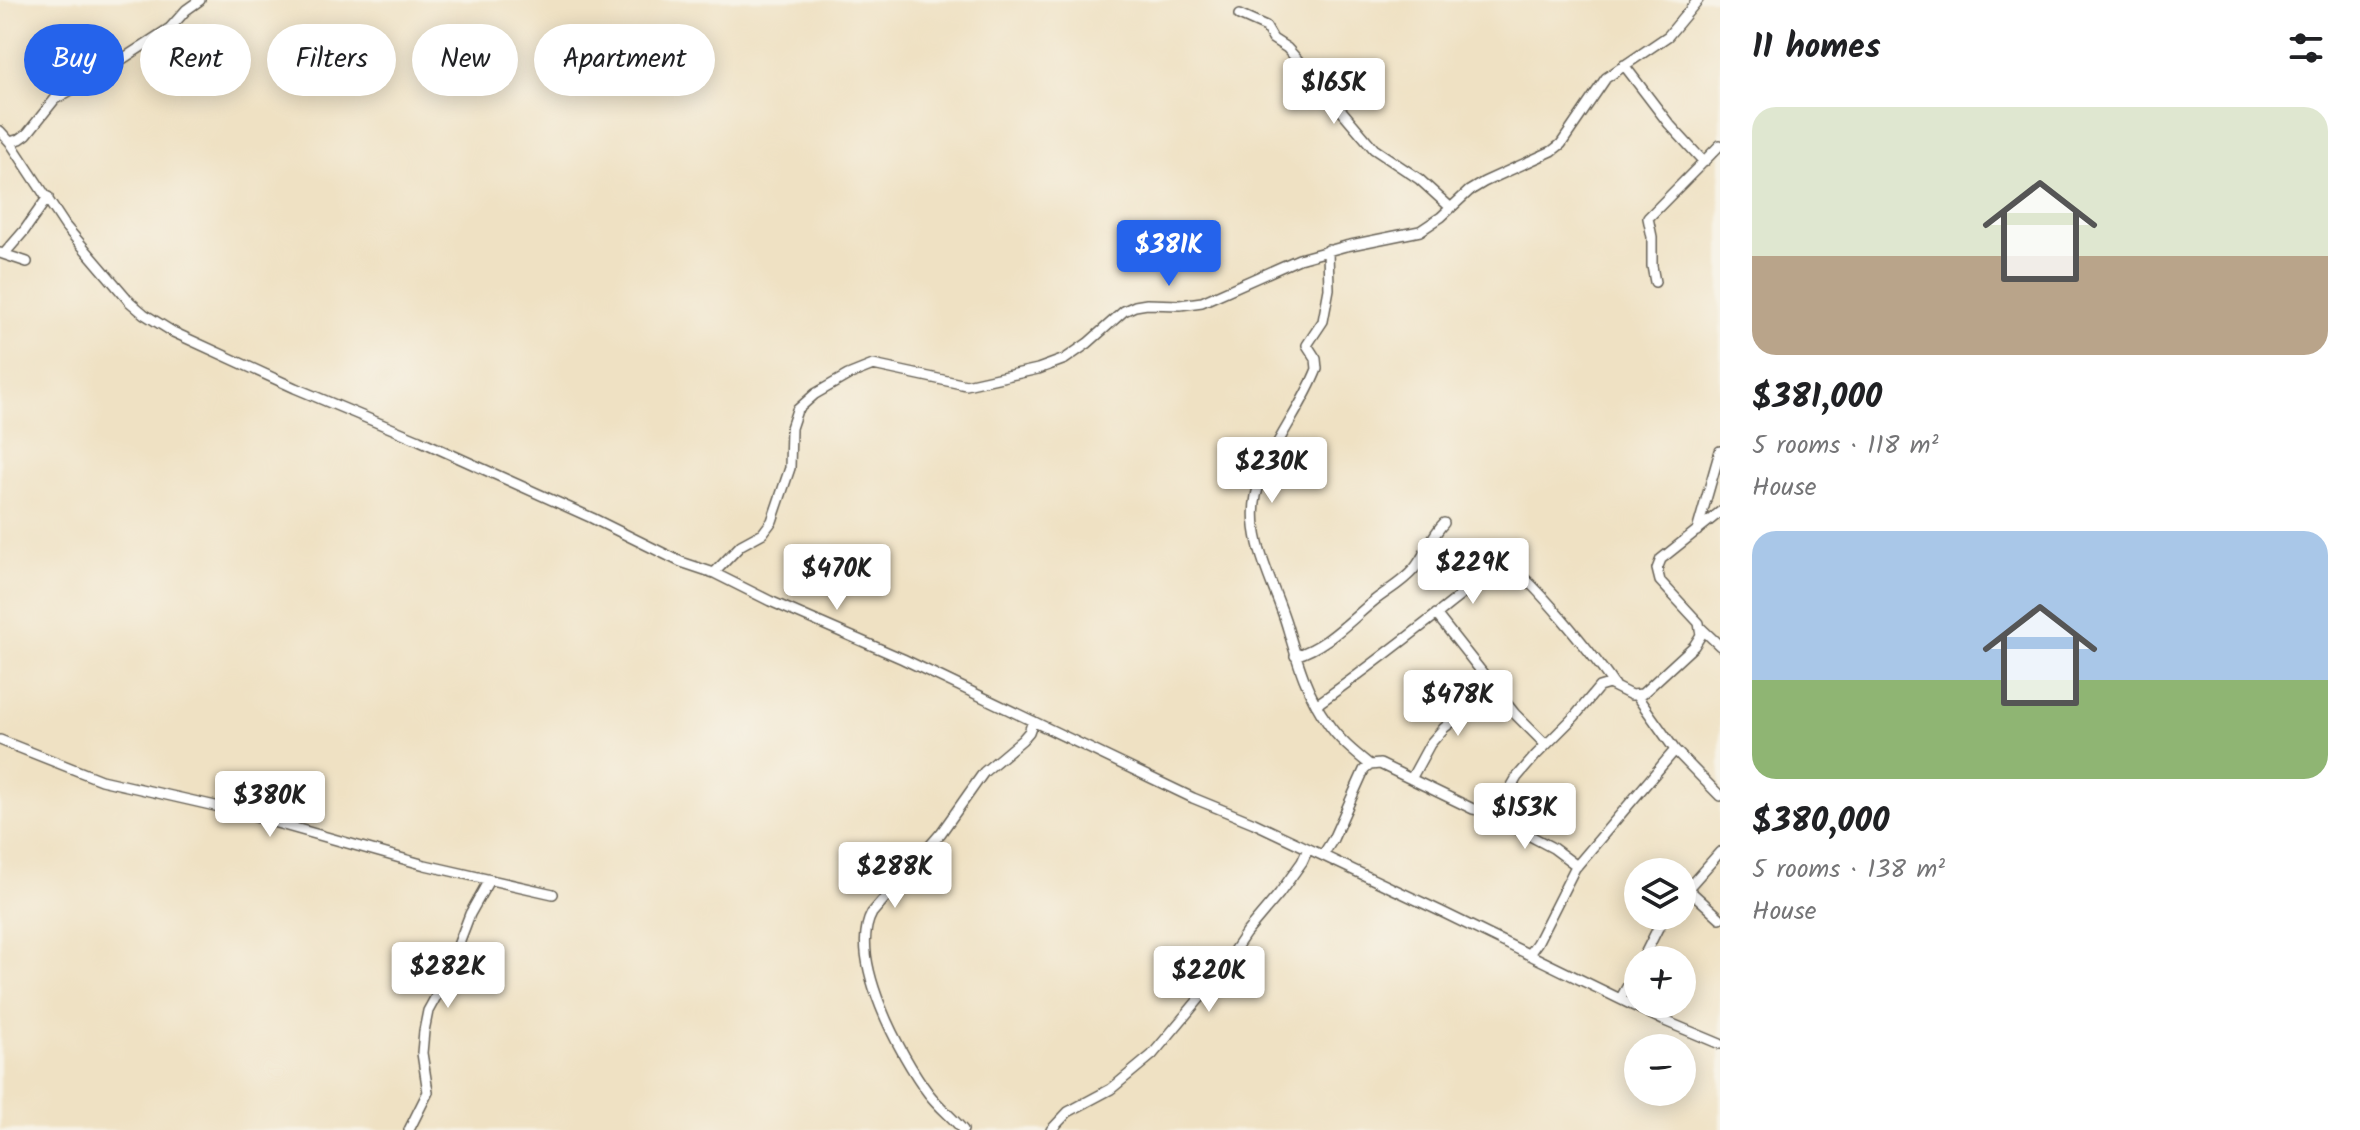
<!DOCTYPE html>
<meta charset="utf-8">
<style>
:root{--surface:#fff;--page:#f6f6f6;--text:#202124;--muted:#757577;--accent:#2563eb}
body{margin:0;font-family:Kalam,sans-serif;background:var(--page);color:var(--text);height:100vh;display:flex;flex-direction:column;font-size:30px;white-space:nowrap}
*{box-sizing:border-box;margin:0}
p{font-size:26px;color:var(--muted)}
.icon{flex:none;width:44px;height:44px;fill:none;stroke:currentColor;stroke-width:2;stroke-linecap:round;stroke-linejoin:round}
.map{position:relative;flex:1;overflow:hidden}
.sheet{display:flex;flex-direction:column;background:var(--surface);width:640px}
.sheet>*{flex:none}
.banner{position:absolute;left:24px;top:24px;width:760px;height:72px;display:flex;gap:16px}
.tools{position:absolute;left:1624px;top:858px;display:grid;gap:16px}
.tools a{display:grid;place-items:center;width:72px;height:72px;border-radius:50%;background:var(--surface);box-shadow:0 4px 20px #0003;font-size:40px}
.price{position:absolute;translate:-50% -68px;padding:0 18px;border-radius:8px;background:#fff;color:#222;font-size:26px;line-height:52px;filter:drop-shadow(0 2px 4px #0008)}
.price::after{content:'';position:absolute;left:50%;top:48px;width:24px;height:18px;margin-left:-12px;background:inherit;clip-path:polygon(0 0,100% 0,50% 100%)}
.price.active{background:var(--accent);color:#fff}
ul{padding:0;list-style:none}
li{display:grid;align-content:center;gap:16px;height:424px;padding:0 32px}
li span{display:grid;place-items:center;height:248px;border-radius:24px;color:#555}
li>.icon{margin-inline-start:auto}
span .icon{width:144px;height:144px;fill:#fffc;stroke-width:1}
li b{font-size:34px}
h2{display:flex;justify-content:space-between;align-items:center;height:96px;padding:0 32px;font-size:34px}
.tag{padding:0 28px;border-radius:36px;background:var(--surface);box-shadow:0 4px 20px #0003;font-size:28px;line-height:72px}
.tag.active{background:var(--accent);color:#fff}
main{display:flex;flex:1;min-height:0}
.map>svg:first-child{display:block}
</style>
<main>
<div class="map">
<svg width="1720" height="1130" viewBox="0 0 1720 1130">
<rect width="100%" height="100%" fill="#f7f3e8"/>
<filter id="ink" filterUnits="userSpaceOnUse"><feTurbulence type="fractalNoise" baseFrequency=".0125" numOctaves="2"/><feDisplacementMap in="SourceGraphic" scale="16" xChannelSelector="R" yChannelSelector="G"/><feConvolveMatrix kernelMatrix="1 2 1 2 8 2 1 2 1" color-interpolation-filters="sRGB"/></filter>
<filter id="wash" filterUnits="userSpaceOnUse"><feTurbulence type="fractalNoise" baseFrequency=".006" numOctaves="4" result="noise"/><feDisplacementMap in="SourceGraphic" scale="32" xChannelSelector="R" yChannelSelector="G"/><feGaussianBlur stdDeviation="1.8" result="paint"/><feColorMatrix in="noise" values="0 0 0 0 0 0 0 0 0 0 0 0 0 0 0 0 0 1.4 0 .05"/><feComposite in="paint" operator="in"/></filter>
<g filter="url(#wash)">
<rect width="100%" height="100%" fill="#efe1c3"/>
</g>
<g filter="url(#ink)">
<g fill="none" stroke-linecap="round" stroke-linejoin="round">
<g stroke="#666156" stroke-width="12">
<path id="minor" d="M1239,15L1266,27L1273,39L1287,48L1312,76L1374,149L1419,179L1451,208
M1624,65L1669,124L1704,162
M0,131L10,142L66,227L130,302L144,314L173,332L295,388L419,440L592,518L681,562L714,573L770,601L903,659L1193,798L1254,823L1440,911L1665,1021L1720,1044
M10,142L20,139L27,134L55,99L98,75L170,28L186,10L200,0
M1328,250L1329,289L1323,321L1307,345L1316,359L1317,369C1300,413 1266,450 1256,496C1247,541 1275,585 1287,626C1297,660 1306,693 1327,722C1338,739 1354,752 1370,765
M0,253L27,262
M4,254L24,231L48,197
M1655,282L1652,266V237L1648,218L1720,145
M1697,531L1720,451
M714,573L741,545L763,533L772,521L790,468L791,428L797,410L815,394L848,375L873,365L966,385L1038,369L1065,359L1088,343L1124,311L1135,306L1147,304L1180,305L1202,302L1299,259L1346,246L1420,231L1441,217L1469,191L1484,182L1552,151L1561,144L1606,78L1668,36L1698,0
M1436,614L1515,714L1546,745
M1701,628L1720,646
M1295,656C1328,646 1349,621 1375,600C1388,590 1403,582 1414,569C1426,555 1430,537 1444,523
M1636,695L1675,750L1720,796
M1316,705C1378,662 1436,614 1496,568L1505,565C1526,569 1599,663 1614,685
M0,740L101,780L224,808L425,865L553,894
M1411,779L1430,744L1444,728L1495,688
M1487,813L1553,848L1577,866
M1323,855L1333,839L1364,770L1370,765L1380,764L1473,809L1491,812L1499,808L1517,777L1536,755L1575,716L1599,687L1609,684L1631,695L1642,694L1694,646L1701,635L1699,623L1660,581L1657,569L1661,559L1720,512
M1687,888L1720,918
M1682,895L1720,852
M1529,954L1537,943L1575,868L1675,750
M1642,960L1658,928L1667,916
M1621,998L1638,967
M409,1130L428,1092L422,1053L424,1031L428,1011L444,982L470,914L489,880
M963,1130C952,1117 939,1107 929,1094C901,1057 847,958 872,913L941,833L984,772L1022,740L1029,732L1033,721
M1051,1130L1068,1112L1111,1089L1152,1055L1210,986L1246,933L1279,894L1302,862L1308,849"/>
</g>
<use href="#minor" stroke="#fff" stroke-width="9"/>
</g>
</g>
</svg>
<div class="tools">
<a><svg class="icon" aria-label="layers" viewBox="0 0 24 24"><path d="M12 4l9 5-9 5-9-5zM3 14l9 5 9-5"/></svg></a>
<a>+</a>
<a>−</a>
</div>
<b class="price" style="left:1334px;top:126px">$165K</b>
<b class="price active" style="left:1169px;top:288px">$381K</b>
<b class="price" style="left:1272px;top:505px">$230K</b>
<b class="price" style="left:1473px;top:606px">$229K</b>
<b class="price" style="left:837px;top:612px">$470K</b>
<b class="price" style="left:1458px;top:738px">$478K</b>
<b class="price" style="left:270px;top:839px">$380K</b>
<b class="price" style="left:1525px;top:851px">$153K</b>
<b class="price" style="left:895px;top:910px">$288K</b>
<b class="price" style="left:448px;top:1010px">$282K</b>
<b class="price" style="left:1209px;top:1014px">$220K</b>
<div class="banner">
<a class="tag active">Buy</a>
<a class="tag">Rent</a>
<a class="tag">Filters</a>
<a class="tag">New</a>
<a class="tag">Apartment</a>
</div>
</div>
<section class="sheet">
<h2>11 homes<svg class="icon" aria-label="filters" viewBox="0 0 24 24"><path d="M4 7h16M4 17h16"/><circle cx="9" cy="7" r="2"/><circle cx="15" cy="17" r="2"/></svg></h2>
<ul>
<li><span style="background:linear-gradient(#dfe7d0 60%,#b9a48a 0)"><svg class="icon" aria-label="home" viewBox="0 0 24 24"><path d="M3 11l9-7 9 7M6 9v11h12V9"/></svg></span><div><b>$381,000</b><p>5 rooms · 118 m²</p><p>House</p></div></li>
<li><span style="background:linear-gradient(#a9c7e8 60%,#8fb573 0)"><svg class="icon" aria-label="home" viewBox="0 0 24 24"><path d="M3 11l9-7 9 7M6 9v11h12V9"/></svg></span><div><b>$380,000</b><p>5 rooms · 138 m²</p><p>House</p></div></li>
</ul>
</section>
</main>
